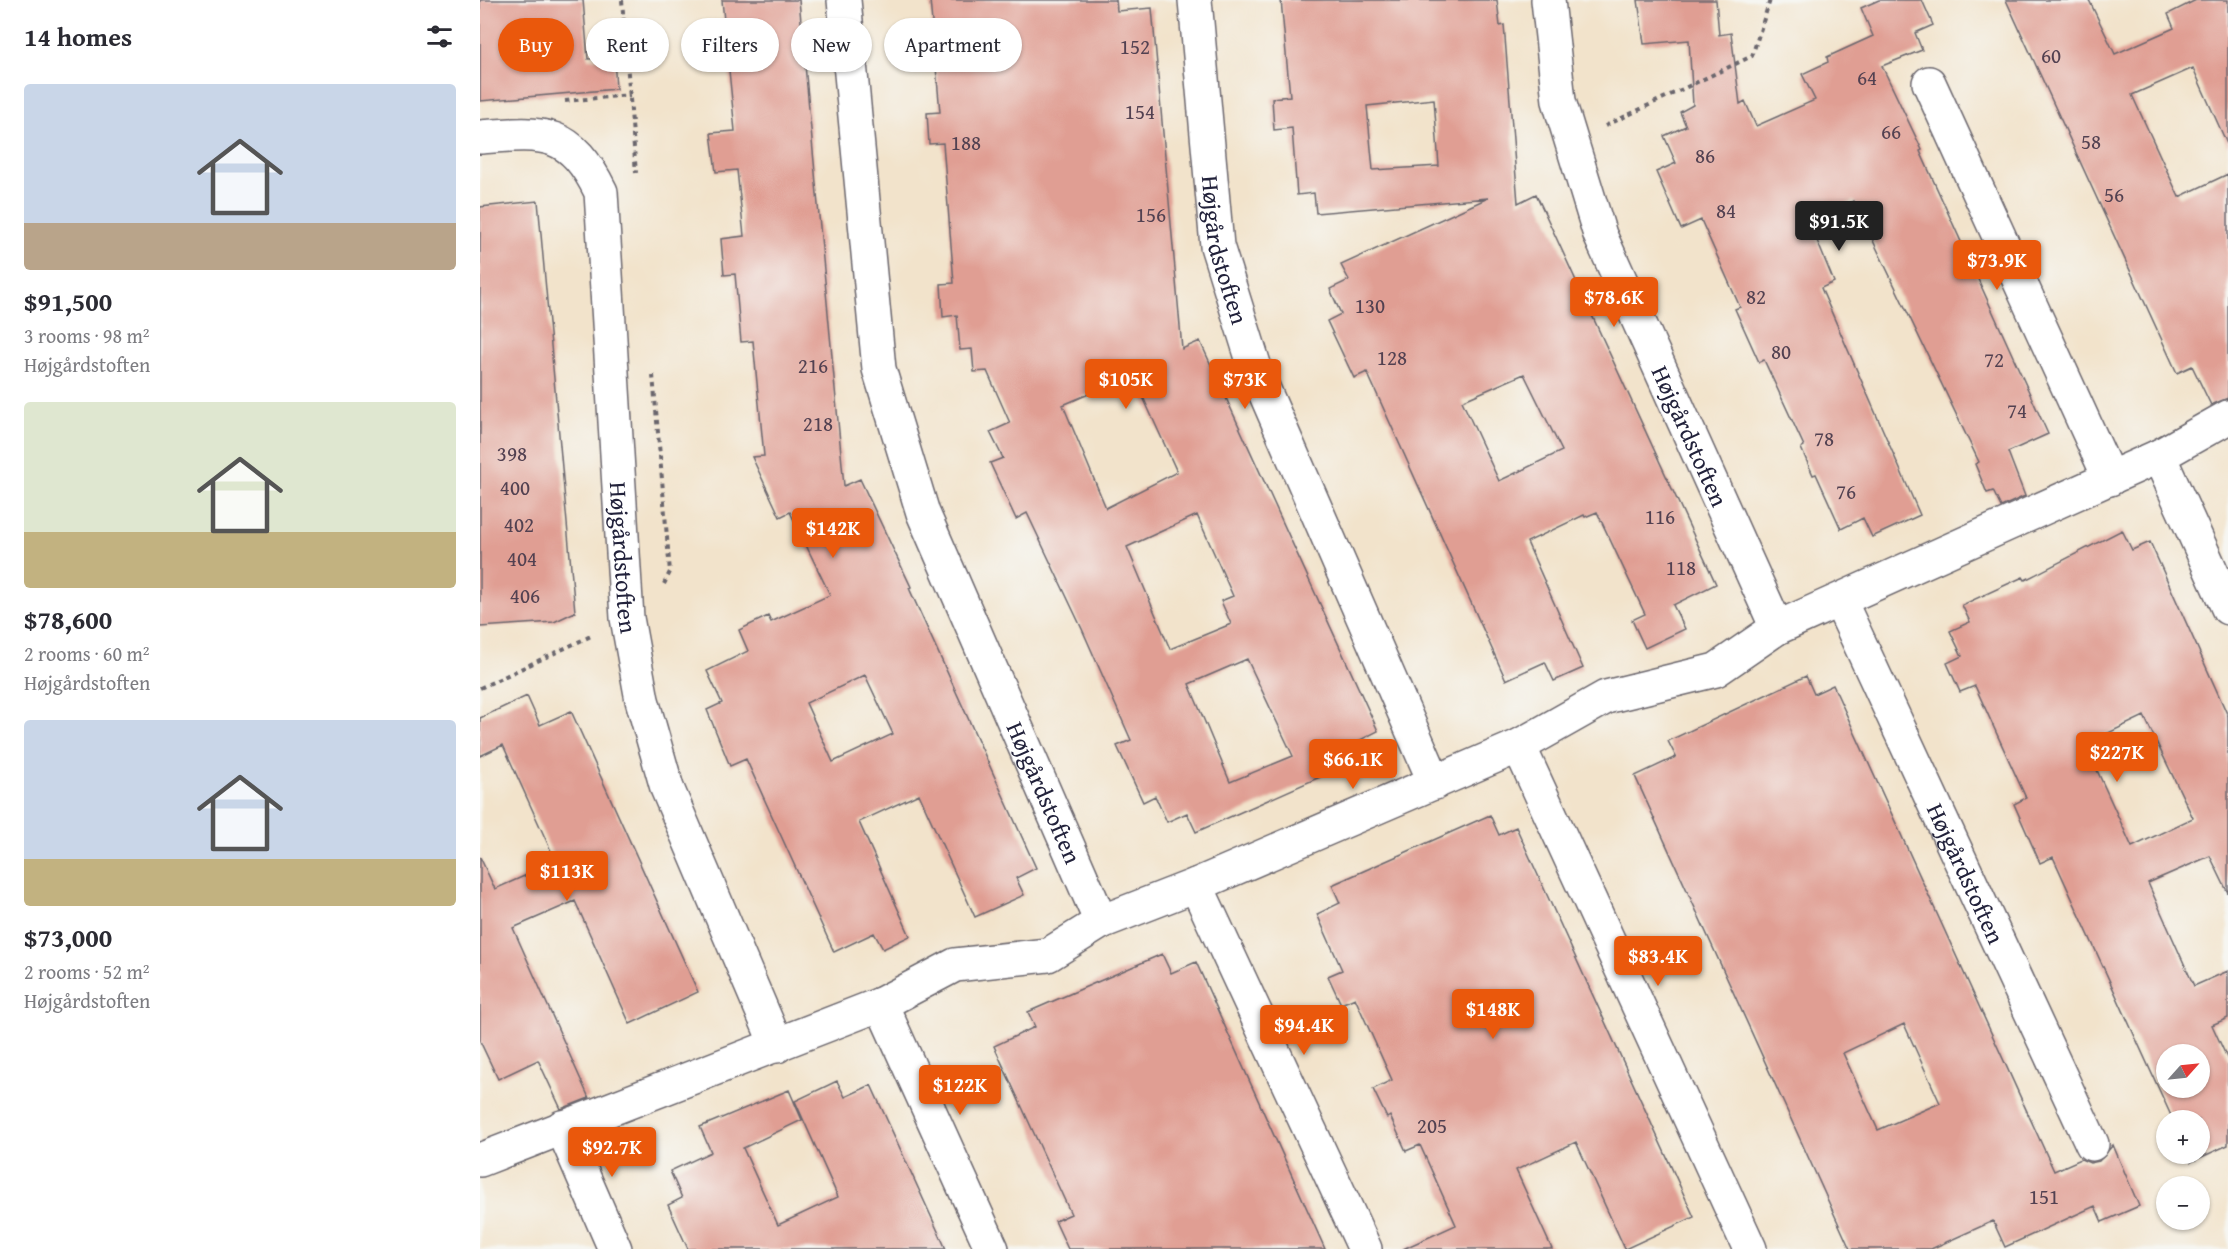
<!DOCTYPE html>
<meta charset="utf-8">
<style>
:root{--surface:#fff;--page:#f7f7f7;--text:#2b2b33;--muted:#7c7c81;--accent:#ea580c}
body{margin:0;font-family:"Gentium Book Plus",serif;background:var(--page);color:var(--text);height:100vh;display:flex;flex-direction:column;font-size:22px;white-space:nowrap}
*{box-sizing:border-box;margin:0}
p{font-size:20px;color:var(--muted)}
.icon{flex:none;width:33px;height:33px;fill:none;stroke:currentColor;stroke-width:2;stroke-linecap:round;stroke-linejoin:round}
.map{position:relative;flex:1;overflow:hidden}
.drawer{display:flex;flex-direction:column;background:var(--surface);width:480px}
.drawer>*{flex:none}
.hud{position:absolute;left:18px;top:18px;width:570px;height:54px;display:flex;gap:12px}
.needle{width:39px;rotate:63deg}
.controls{position:absolute;left:1676px;top:1044px;display:grid;gap:12px}
.controls a{display:grid;place-items:center;width:54px;height:54px;border-radius:50%;background:var(--surface);box-shadow:0 2px 4px #0004;font-size:30px}
.price{position:absolute;translate:-50% -51px;padding:0 14px;border-radius:6px;background:var(--accent);color:#fff;font-size:20px;line-height:39px;filter:drop-shadow(0 2px 3px #0008)}
.price::after{content:'';position:absolute;left:50%;top:36px;width:18px;height:14px;margin-left:-9px;background:inherit;clip-path:polygon(0 0,100% 0,50% 100%)}
.price.active{background:#222;color:#fff}
ul{padding:0;list-style:none}
li{display:grid;align-content:center;gap:12px;height:318px;padding:0 24px}
li span{display:grid;place-items:center;height:186px;border-radius:6px;color:#555}
li>.icon{margin-inline-start:auto}
span .icon{width:108px;height:108px;fill:#fffc;stroke-width:1}
li b{font-size:26px}
h2{display:flex;justify-content:space-between;align-items:center;height:72px;padding:0 24px;font-size:26px}
.tag{padding:0 21px;border-radius:27px;background:var(--surface);box-shadow:0 2px 4px #0004;font-size:21px;line-height:54px}
.tag.active{background:var(--accent);color:#fff}
main{display:flex;flex:1;min-height:0}
.map>svg:first-child{display:block}
</style>
<main>
<section class="drawer">
<h2>14 homes<svg class="icon" aria-label="filters" viewBox="0 0 24 24"><path d="M4 7h16M4 17h16"/><circle cx="9" cy="7" r="2"/><circle cx="15" cy="17" r="2"/></svg></h2>
<ul>
<li><span style="background:linear-gradient(#c9d6e8 75%,#b9a48a 0)"><svg class="icon" aria-label="home" viewBox="0 0 24 24"><path d="M3 11l9-7 9 7M6 9v11h12V9"/></svg></span><div><b>$91,500</b><p>3 rooms · 98 m²</p><p>Højgårdstoften</p></div></li>
<li><span style="background:linear-gradient(#dfe7d0 70%,#c2b280 0)"><svg class="icon" aria-label="home" viewBox="0 0 24 24"><path d="M3 11l9-7 9 7M6 9v11h12V9"/></svg></span><div><b>$78,600</b><p>2 rooms · 60 m²</p><p>Højgårdstoften</p></div></li>
<li><span style="background:linear-gradient(#c9d6e8 75%,#c2b280 0)"><svg class="icon" aria-label="home" viewBox="0 0 24 24"><path d="M3 11l9-7 9 7M6 9v11h12V9"/></svg></span><div><b>$73,000</b><p>2 rooms · 52 m²</p><p>Højgårdstoften</p></div></li>
</ul>
</section>
<div class="map">
<svg width="1748" height="1249" viewBox="0 0 1748 1249">
<rect width="100%" height="100%" fill="#f6f6f2"/>
<filter id="ink" filterUnits="userSpaceOnUse"><feTurbulence type="fractalNoise" baseFrequency=".0167" numOctaves="2"/><feDisplacementMap in="SourceGraphic" scale="12" xChannelSelector="R" yChannelSelector="G"/><feConvolveMatrix kernelMatrix="1 2 1 2 8 2 1 2 1" color-interpolation-filters="sRGB"/></filter>
<filter id="wash" filterUnits="userSpaceOnUse"><feTurbulence type="fractalNoise" baseFrequency=".008" numOctaves="4" result="noise"/><feDisplacementMap in="SourceGraphic" scale="24" xChannelSelector="R" yChannelSelector="G"/><feGaussianBlur stdDeviation="1.35" result="paint"/><feColorMatrix in="noise" values="0 0 0 0 0 0 0 0 0 0 0 0 0 0 0 0 0 1.4 0 .05"/><feComposite in="paint" operator="in"/></filter>
<g filter="url(#wash)">
<rect width="100%" height="100%" fill="#f2e3cb"/>
<g id="blocks">
<path fill="#e09e93" fill-rule="evenodd" d="M0,0H103L108,59L134,57L136,89L0,101Z
M242,0H319L364,486L380,479L431,587L429,588L556,868L536,878L544,895L495,917L439,794L379,822L430,936L403,949L394,933L354,952L266,759L250,766L227,710L242,703L227,671L268,651L259,630L288,616L291,622L350,595L310,512L300,517L272,457L284,456L273,341L261,342L255,274L244,275L241,239L264,236L257,170L236,172L231,133L255,131ZM385,675L413,734L353,762L326,703Z
M450,0H636L637,11L672,8L702,349L720,341L898,731L880,740L887,756L716,832L707,813L687,822L675,796L663,802L637,746L651,740L602,629L547,513L536,519L510,463L523,458L510,432L530,423L507,371L494,372L492,349L480,350L477,315L463,317L461,284L474,283L463,143L449,144L447,113L460,112ZM653,375L697,472L626,508L583,405ZM717,515L753,596L741,601L751,624L690,649L647,547ZM767,659L813,756L750,782L709,684Z
M801,0H1017L1020,26L1024,25L1038,203L1056,194L1236,584L1193,605L1205,629L1165,648L1152,620L1165,614L1117,512L1105,517L1104,515L1047,542L1103,668L1074,681L1065,662L1026,680L887,372L874,378L847,321L861,314L850,289L869,280L861,265L1008,198L836,213L834,193L817,195L812,128L794,130L792,98L810,96ZM954,99L959,166L893,170L887,106ZM1044,374L1082,451L1019,481L982,401Z
M1158,0H1236L1239,35L1251,33L1260,104L1265,101L1276,126L1335,100L1322,74L1348,62L1347,57L1393,36L1381,8L1399,0H1442L1453,25L1435,33L1442,50L1402,66L1442,150L1440,151L1568,434L1528,452L1545,496L1521,507L1513,491L1507,493L1495,464L1499,462L1374,201L1329,221L1354,282L1341,288L1440,515L1392,537L1383,518L1361,529L1336,474L1333,475L1321,448L1324,446L1284,360L1279,362L1255,309L1260,307L1221,220L1201,229L1176,172L1196,163L1184,136L1206,126L1200,112L1213,105L1209,40L1164,44Z
M1526,0H1609L1635,54L1694,28L1688,14L1716,0H1748V146L1713,68L1652,95L1699,197L1748,174V398L1731,405L1712,366L1697,373Z
M58,201L95,612L74,622L0,627V207Z
M1642,530L1652,550L1670,542L1748,716V893L1730,856L1668,883L1714,986L1748,971V1018L1732,1025L1748,1060V1145L1711,1162L1708,1154H1719V1120H1693L1573,857L1560,863L1534,804L1546,798L1495,686L1480,692L1467,663L1482,656L1470,631L1490,622L1482,605L1543,577L1545,580ZM1664,716L1713,818L1652,847L1605,744ZM1686,1054H1719V1088H1686Z
M1326,676L1334,694L1353,685L1574,1171L1601,1159L1610,1163L1619,1161L1633,1145L1659,1206L1622,1222L1615,1206L1525,1247L1513,1221L1451,1249H1370L1155,776L1196,757L1188,741ZM1424,1024L1460,1103L1398,1130L1363,1053Z
M47,696L60,725L91,711L218,992L150,1024L95,901L33,928L109,1098L81,1109L58,1060L18,1079L0,1041V857L15,889L76,862L23,745L0,756V718Z
M1010,815L1019,835L1036,827L1214,1217L1145,1249L1096,1142L1036,1170L1072,1249H923L976,1225L940,1145L926,1151L910,1116L907,1118L893,1089L912,1080L875,998L861,1004L848,976L862,970L837,914L860,903L852,885Z
M682,954L691,973L716,962L845,1249H588L575,1221L591,1214L514,1046L555,1027L548,1012Z
M357,1081L365,1097L391,1085L466,1249H208L188,1205L202,1198L190,1171L231,1152L220,1127L309,1090L322,1120L263,1148L298,1225L358,1197L315,1101Z"/>
</g>
</g>
<g filter="url(#ink)">
<use href="#blocks" fill-opacity="0" stroke="#6b666d" stroke-width="1.5"/>
<g fill="none" stroke-linecap="round" stroke-linejoin="round">
<g stroke="#6b666d" stroke-width="36">
<g id="street">
<path id="s1" d="M364,0L399,369L443,513L621,922"/>
<path id="s2" d="M715,0L737,246L777,374L955,783"/>
<path id="s3" d="M1068,0L1079,101L1120,235L1297,628"/>
<path d="M1449,83L1630,479"/>
<path id="s4" d="M0,137C65,132 90,129 121,192L147,618L162,700L187,788L297,1046"/>
<path d="M1679,456L1748,608"/>
<path id="s5" d="M1360,601L1612,1144"/>
<path d="M1039,746L1270,1249"/>
<path d="M716,885L885,1249"/>
<path d="M401,1004L512,1249"/>
<path d="M82,1127L135,1249"/>
<path d="M0,1160L401,1004L475,965L568,955L621,922L716,885L1039,746L1126,697L1236,670L1297,628L1679,456L1748,417"/>
</g>
</g>
<path stroke="#6b666d" stroke-width="4" stroke-dasharray="4.5 4.5" stroke-linecap="butt" d="M142,0L156,173
M85,101L150,95
M1125,126L1272,56L1290,0
M173,375L190,572L184,584
M0,688L113,635"/>
<use href="#street" stroke="#fff" stroke-width="33"/>
</g>
</g>
<g text-anchor="middle" dominant-baseline="central" stroke-width="4.5" stroke-linejoin="round" paint-order="stroke">
<g font-size="21" fill="#524151">
<text x="655" y="46">152</text>
<text x="1571" y="55">60</text>
<text x="1387" y="77">64</text>
<text x="660" y="111">154</text>
<text x="1411" y="131">66</text>
<text x="1611" y="141">58</text>
<text x="486" y="142">188</text>
<text x="1225" y="155">86</text>
<text x="1634" y="194">56</text>
<text x="1246" y="210">84</text>
<text x="671" y="214">156</text>
<text x="1276" y="296">82</text>
<text x="890" y="305">130</text>
<text x="1301" y="351">80</text>
<text x="912" y="357">128</text>
<text x="1514" y="359">72</text>
<text x="333" y="365">216</text>
<text x="1537" y="410">74</text>
<text x="338" y="423">218</text>
<text x="1344" y="438">78</text>
<text x="32" y="453">398</text>
<text x="35" y="487">400</text>
<text x="1366" y="491">76</text>
<text x="1180" y="516">116</text>
<text x="39" y="524">402</text>
<text x="42" y="558">404</text>
<text x="1201" y="567">118</text>
<text x="45" y="595">406</text>
<text x="952" y="1125">205</text>
<text x="1564" y="1196">151</text>
</g>
<g font-size="24" fill="#22223b" stroke="#f6f6f2">
<text stroke="none"><textPath href="#s2" startOffset="252">Højgårdstoften</textPath></text>
<text stroke="none"><textPath href="#s3" startOffset="462">Højgårdstoften</textPath></text>
<text stroke="none"><textPath href="#s4" startOffset="513">Højgårdstoften</textPath></text>
<text stroke="none"><textPath href="#s1" startOffset="826">Højgårdstoften</textPath></text>
<text stroke="none"><textPath href="#s5" startOffset="300">Højgårdstoften</textPath></text>
</g>
</g>
</svg>
<div class="controls">
<a><svg class="needle" viewBox="-14 -14 28 28"><path d="M0-13l5 13h-10z" fill="#e53935"/><path d="M0 13l5-13h-10z" fill="#7c7c81"/></svg></a>
<a>+</a>
<a>−</a>
</div>
<b class="price active" style="left:1359px;top:252px">$91.5K</b>
<b class="price" style="left:1517px;top:291px">$73.9K</b>
<b class="price" style="left:1134px;top:328px">$78.6K</b>
<b class="price" style="left:646px;top:410px">$105K</b>
<b class="price" style="left:765px;top:410px">$73K</b>
<b class="price" style="left:353px;top:559px">$142K</b>
<b class="price" style="left:1637px;top:783px">$227K</b>
<b class="price" style="left:873px;top:790px">$66.1K</b>
<b class="price" style="left:87px;top:902px">$113K</b>
<b class="price" style="left:1178px;top:987px">$83.4K</b>
<b class="price" style="left:1013px;top:1040px">$148K</b>
<b class="price" style="left:824px;top:1056px">$94.4K</b>
<b class="price" style="left:480px;top:1116px">$122K</b>
<b class="price" style="left:132px;top:1178px">$92.7K</b>
<div class="hud">
<a class="tag active">Buy</a>
<a class="tag">Rent</a>
<a class="tag">Filters</a>
<a class="tag">New</a>
<a class="tag">Apartment</a>
</div>
</div>
</main>
